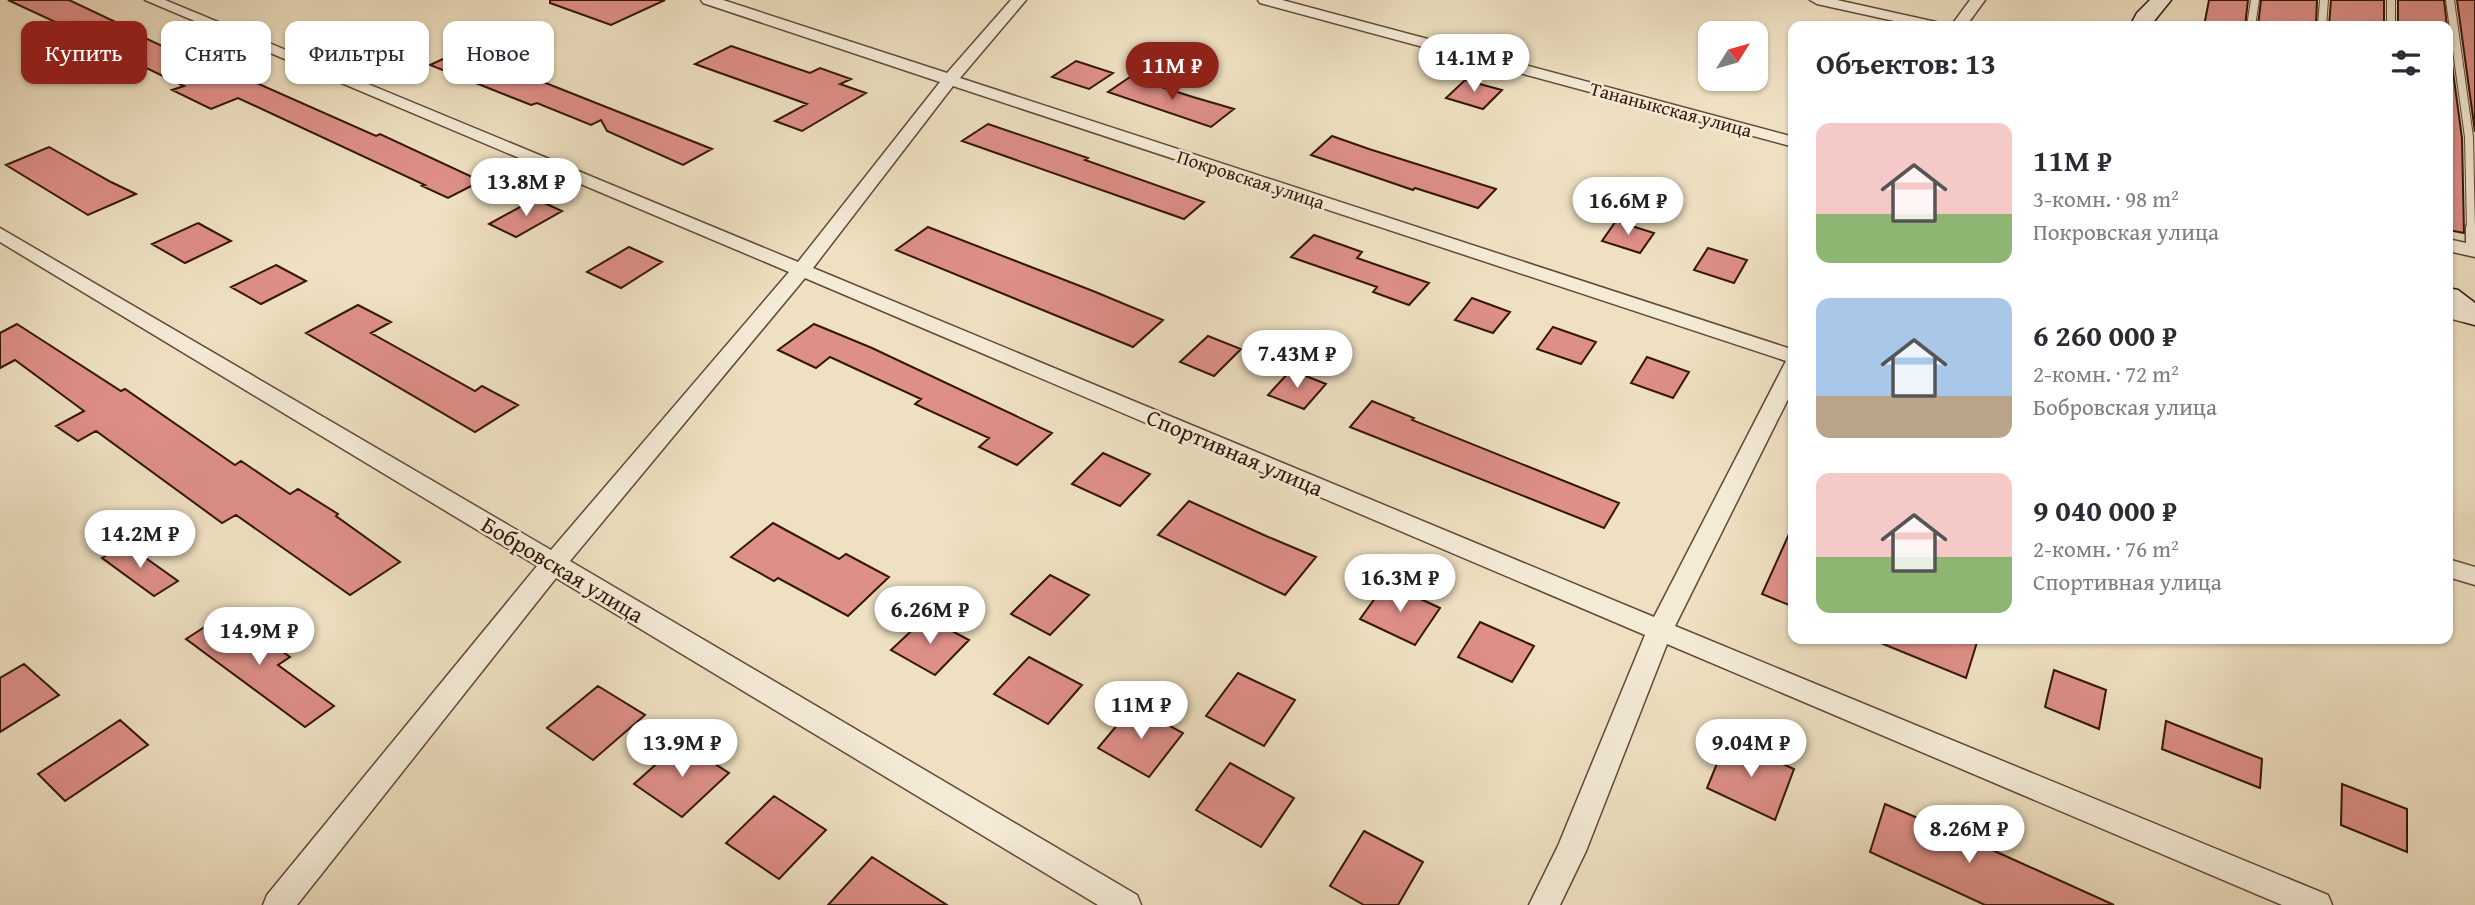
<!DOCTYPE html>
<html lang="ru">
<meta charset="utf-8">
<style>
:root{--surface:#fff;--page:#f2f2f3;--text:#2b2b33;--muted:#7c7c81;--accent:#8f2418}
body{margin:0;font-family:"Gentium Book Plus",serif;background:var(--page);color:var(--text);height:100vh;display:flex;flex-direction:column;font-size:26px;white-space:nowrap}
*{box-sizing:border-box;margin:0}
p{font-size:23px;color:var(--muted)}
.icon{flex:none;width:38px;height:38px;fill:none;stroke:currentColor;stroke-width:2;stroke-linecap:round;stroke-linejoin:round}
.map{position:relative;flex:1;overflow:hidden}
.drawer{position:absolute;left:1788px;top:21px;width:665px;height:623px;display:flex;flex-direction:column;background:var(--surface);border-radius:14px;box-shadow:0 2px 5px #0004}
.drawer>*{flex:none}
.top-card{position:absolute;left:21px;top:21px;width:665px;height:63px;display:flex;gap:14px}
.needle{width:46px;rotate:53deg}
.controls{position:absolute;left:1698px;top:21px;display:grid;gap:14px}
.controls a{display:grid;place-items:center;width:70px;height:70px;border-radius:14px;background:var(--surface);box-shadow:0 2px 5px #0004;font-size:35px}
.price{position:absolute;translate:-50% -60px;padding:0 16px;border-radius:24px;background:#fff;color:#222;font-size:23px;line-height:46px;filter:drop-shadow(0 2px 4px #0008)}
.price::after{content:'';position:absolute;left:50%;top:42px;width:21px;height:16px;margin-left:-10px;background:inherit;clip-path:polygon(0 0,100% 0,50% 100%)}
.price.current{background:var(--accent);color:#fff}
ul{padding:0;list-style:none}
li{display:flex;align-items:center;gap:21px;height:175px;padding:0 28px}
li span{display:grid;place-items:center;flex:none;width:196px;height:140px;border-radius:14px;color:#555}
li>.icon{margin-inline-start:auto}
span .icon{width:84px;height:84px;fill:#fffc;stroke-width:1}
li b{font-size:30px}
h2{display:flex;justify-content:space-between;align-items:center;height:84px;padding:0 28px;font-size:30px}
.tag{padding:0 24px;border-radius:14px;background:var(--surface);box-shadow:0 2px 5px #0004;font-size:24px;line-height:63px}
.tag.current{background:var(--accent);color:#fff}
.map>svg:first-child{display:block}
</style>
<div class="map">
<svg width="2475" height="905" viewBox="0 0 2475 905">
<rect width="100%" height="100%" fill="#eee0c1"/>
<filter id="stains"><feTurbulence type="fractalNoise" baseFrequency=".00286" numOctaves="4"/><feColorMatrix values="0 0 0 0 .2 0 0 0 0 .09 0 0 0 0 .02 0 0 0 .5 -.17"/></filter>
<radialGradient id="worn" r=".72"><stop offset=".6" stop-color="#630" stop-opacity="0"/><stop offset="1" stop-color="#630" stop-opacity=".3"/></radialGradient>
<path fill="#de8f88" stroke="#341609" stroke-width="2" d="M8,0H69L137,32L134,33L218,72L225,69L376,136L380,134L481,181L448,198L422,186L425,185L238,98L211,109L172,90L184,86L142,66L146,64Z
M550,0H665L611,25L550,3Z
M2209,0H2248L2245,26H2204Z
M2261,0H2317L2316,26H2258Z
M2331,0H2384V26H2329Z
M2398,0H2444L2447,26H2398Z
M2457,0H2475V132Z
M2448,35L2462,138L2464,233L2448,230Z
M731,46L810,73L820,68L851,79L840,84L866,93L802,131L775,121L807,104L695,64Z
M460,51L518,72L712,149L683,165L607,131L601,120L591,125L537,103L531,105L430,65Z
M1076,61L1113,73L1089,89L1052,77Z
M1130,77L1193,97L1234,109L1211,127L1108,92Z
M1465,80L1502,90L1483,109L1446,98Z
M988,124L1088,158L1085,160L1204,202L1184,219L962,141Z
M1332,136L1369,149L1496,189L1478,208L1415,188L1413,190L1311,155Z
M49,147L111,182L136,194L88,215L6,165Z
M540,196V201L562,211L516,237L489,224Z
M1616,221L1654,233L1640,253L1602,241Z
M198,223L231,241L185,263L152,244Z
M928,227L1093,291L1163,320L1133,347L896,250Z
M1314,235L1362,252L1357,258L1429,283L1409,305L1373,292L1377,287L1291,257Z
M629,247L662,262L621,288L587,272Z
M1708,248L1747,260L1734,283L1694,270Z
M276,265L306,281L261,304L231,287Z
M1472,298L1510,312L1493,333L1455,320Z
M358,305L391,322L371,333L475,391L482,386L518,405L475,432L306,333Z
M17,324L121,391L125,389L235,465L241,461L290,494L298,489L338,514L336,516L400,562L350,595L236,515L222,523L96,431L78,441L56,426L84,411L15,360L0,368V333Z
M814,324L872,348L1052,433L1017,465L979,447L989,438L915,404L921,399L830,357L816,368L778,350Z
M1553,327L1596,342L1581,364L1537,349Z
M1208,336L1241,349L1214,376L1180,362Z
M1647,357L1689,372L1673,398L1631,383Z
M1291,370L1326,384L1304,409L1268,395Z
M1372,401L1414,418L1412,420L1619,503L1604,528L1350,427Z
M1103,453L1150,474L1120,506L1072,484Z
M1189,501L1266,536L1316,557L1285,595L1158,535Z
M773,523L839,559L846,554L889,577L848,616L778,578L774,581L731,557Z
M1794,523V607L1762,594Z
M126,544L178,581L154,596L102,558Z
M1050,575L1089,595L1050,635L1011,614Z
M1386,583L1440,608L1415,645L1360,619Z
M228,612L290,657L278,665L334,706L305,727L186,639Z
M926,617L969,640L935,675L891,650Z
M1480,622L1534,646L1512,682L1458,657Z
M1871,639H1978L1966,678Z
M1029,657L1082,685L1048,724L994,694Z
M24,664L59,695L0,732V678Z
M2054,670L2106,690L2099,729L2045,707Z
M1238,673L1295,700L1264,746L1206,716Z
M598,686L645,715L593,760L547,728Z
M1133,706L1183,733L1149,777L1098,748Z
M120,720L148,745L65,801L38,774Z
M2166,721L2262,759L2260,788L2162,749Z
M1727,739L1794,769L1775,820L1707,788Z
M681,742L729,773L682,817L634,784Z
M1230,763L1294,798L1261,847L1196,810Z
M2342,784L2407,809V852L2341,825Z
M774,796L826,830L779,879L726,843Z
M1885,804L1990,849L2114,905H1985L1870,852Z
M1364,831L1423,862L1398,905H1364L1330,886Z
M872,857L947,905H828Z"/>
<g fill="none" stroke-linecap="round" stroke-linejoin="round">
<g stroke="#624837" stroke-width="10">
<path id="lane-far1" d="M2391,0V26
M2450,0L2469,137L2471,230
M2251,26L2255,0
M2322,26L2324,0"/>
</g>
<g stroke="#624837" stroke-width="13">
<path id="lane" d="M2471,228V250"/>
</g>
<g stroke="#624837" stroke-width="3">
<path id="street" d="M145,0H165L798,262L940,82L703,3L701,0H723L947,73L1011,0H1026L960,78L1794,350V387L1675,626L2328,895L2332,905H2282L1667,644L1586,851L1560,905H1529L1558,846L1645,635L805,278L570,561L1137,895L1141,905H1098L556,578L297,905H263L267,895L537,566L0,242V228L551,550L789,272ZM953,86L1786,361L1654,617L813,268Z
M1258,0H1282L1794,137V147L1260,3Z
M1810,0H1837L1936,22L1943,26H1917L1817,4Z
M1970,0H1985L1966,26H1951Z
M2448,239L2475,245V257L2448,251Z
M2448,306L2475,313V325L2448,318Z
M2448,559L2475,567V585L2448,577Z"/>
</g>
<g stroke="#341609" stroke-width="3">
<path id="secondary" d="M2150,0H2171L2150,26H2130L2137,13Z
M2448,288L2458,290L2475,303V325L2465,322L2448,309Z"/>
</g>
<use href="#lane-far1" stroke="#f4ebd7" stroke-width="8"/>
<use href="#lane" stroke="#f4ebd7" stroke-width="10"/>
<use href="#street" fill="#f4ebd7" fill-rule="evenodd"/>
<use href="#secondary" fill="#f4ebd7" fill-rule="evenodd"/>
</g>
<g text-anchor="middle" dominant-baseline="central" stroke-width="5" stroke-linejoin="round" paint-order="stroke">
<g font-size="19" fill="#341609" stroke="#f4ebd7">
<text transform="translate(1671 109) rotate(15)">Тананыкская улица</text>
<text transform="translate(1251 179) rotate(18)">Покровская улица</text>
</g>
<g font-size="23" fill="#341609" stroke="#f4ebd7">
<text transform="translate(1235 452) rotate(23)">Спортивная улица</text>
<text transform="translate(563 569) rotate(31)">Бобровская улица</text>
</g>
</g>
<rect width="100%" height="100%" filter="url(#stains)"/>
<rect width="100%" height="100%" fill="url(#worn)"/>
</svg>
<div class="controls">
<a><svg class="needle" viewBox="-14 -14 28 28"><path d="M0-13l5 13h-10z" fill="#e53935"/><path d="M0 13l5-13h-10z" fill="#7c7c81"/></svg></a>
</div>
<b class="price" style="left:1474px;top:94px">14.1M ₽</b>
<b class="price current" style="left:1172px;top:102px">11M ₽</b>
<b class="price" style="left:526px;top:218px">13.8M ₽</b>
<b class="price" style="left:1628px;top:237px">16.6M ₽</b>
<b class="price" style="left:1297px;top:390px">7.43M ₽</b>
<b class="price" style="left:140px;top:570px">14.2M ₽</b>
<b class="price" style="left:1400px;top:614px">16.3M ₽</b>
<b class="price" style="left:930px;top:646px">6.26M ₽</b>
<b class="price" style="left:259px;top:667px">14.9M ₽</b>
<b class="price" style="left:1141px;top:741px">11M ₽</b>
<b class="price" style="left:682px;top:779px">13.9M ₽</b>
<b class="price" style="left:1751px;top:779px">9.04M ₽</b>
<b class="price" style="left:1969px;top:865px">8.26M ₽</b>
<div class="top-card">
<a class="tag current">Купить</a>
<a class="tag">Снять</a>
<a class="tag">Фильтры</a>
<a class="tag">Новое</a>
</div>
<section class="drawer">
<h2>Объектов: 13<svg class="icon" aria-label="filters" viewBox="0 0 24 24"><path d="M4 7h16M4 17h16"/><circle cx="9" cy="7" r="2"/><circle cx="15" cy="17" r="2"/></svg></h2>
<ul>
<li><span style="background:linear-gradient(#f6c9c9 65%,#8fb573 0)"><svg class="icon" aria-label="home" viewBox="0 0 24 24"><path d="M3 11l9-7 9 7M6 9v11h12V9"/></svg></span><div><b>11M ₽</b><p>3-комн. · 98 m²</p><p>Покровская улица</p></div></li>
<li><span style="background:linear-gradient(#a9c7e8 70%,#b9a48a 0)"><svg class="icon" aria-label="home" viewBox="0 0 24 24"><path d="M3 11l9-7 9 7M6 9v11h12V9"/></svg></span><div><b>6 260 000 ₽</b><p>2-комн. · 72 m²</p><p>Бобровская улица</p></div></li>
<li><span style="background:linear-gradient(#f6c9c9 60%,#8fb573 0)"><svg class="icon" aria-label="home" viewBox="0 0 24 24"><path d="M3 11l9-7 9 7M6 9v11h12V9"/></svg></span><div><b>9 040 000 ₽</b><p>2-комн. · 76 m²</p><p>Спортивная улица</p></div></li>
</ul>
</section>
</div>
